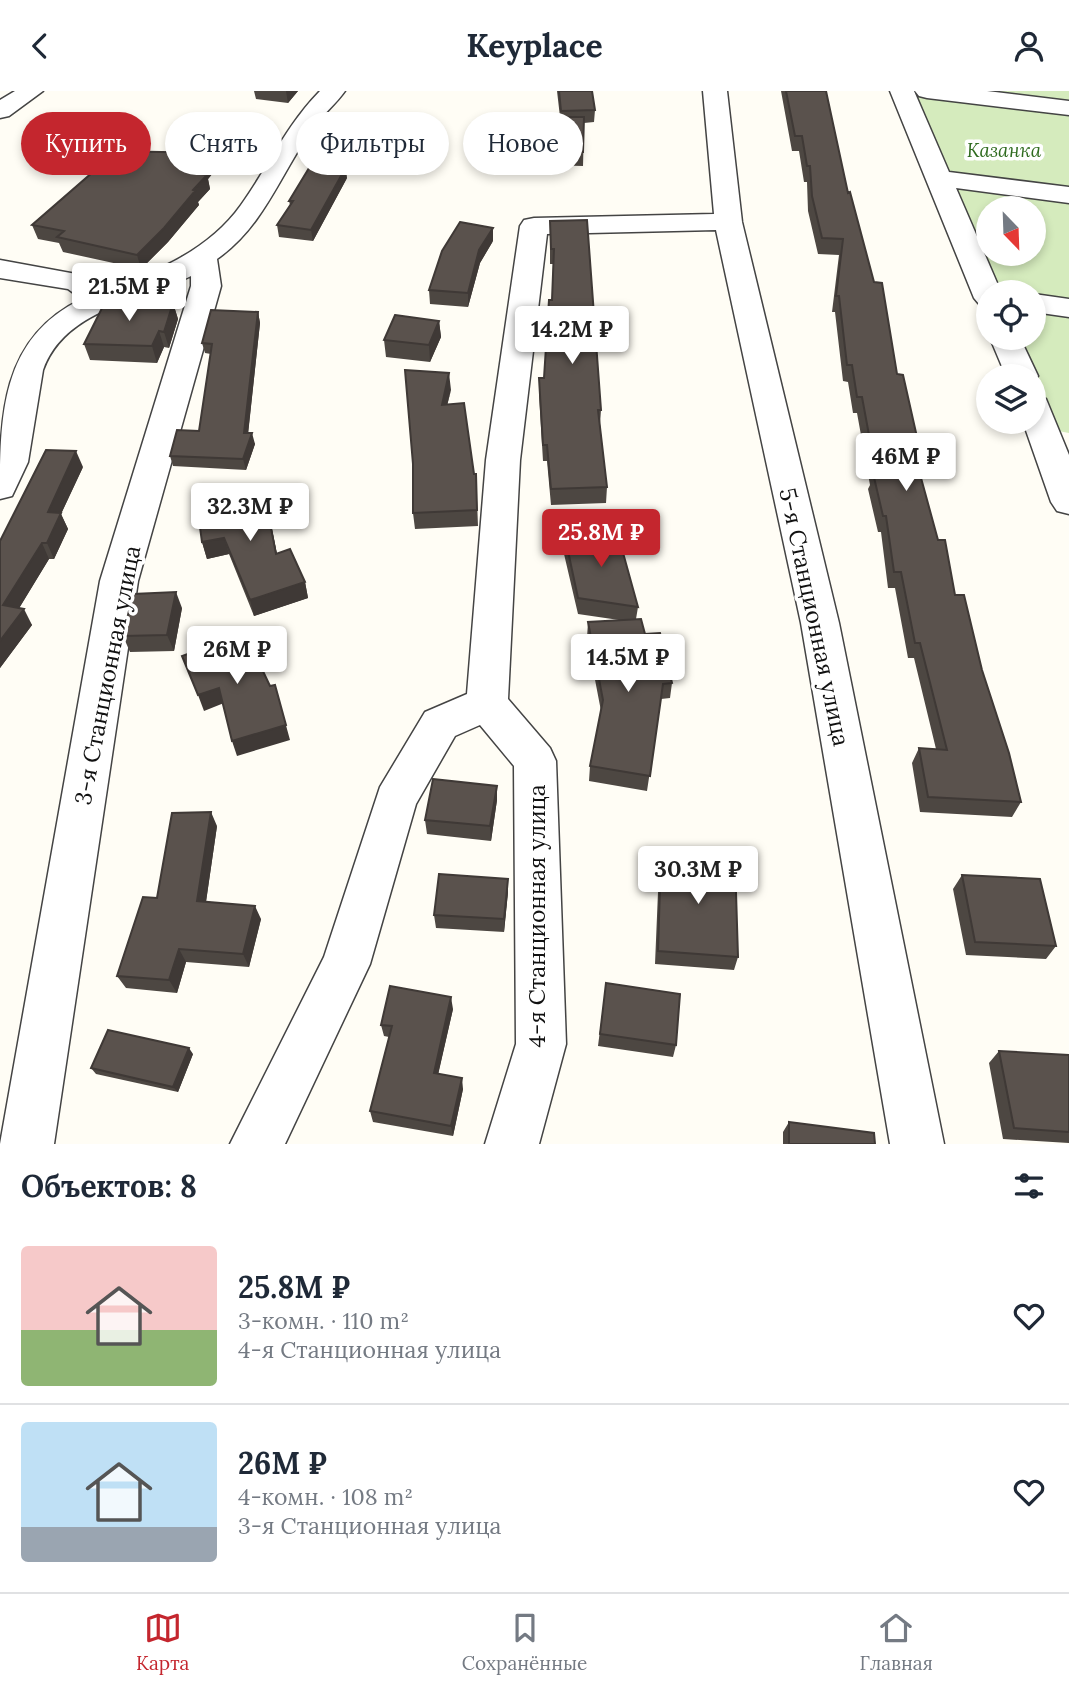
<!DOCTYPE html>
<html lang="ru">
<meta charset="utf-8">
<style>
:root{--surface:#fff;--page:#f6f6f7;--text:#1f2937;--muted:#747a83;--line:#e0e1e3;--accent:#c4262e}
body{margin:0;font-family:Lora,serif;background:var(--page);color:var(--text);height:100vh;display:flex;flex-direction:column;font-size:26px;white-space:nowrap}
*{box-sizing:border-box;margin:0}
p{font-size:23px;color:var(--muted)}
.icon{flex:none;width:38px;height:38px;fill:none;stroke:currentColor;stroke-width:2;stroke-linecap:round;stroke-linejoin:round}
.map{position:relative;height:1053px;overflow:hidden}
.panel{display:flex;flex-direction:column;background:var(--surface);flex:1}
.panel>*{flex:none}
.hud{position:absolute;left:21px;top:21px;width:700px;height:63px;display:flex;gap:14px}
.needle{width:46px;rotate:157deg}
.fabs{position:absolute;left:976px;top:105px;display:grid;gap:14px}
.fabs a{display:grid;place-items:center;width:70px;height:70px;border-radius:50%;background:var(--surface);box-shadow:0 4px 10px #0003;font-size:35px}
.price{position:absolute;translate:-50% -60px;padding:0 16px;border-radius:7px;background:#fff;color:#222;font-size:23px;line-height:46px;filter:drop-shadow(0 2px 4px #0008)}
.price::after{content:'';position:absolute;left:50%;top:42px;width:21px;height:16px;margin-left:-10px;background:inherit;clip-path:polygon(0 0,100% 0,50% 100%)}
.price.active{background:var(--accent);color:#fff}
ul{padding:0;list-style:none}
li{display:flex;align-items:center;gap:21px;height:175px;padding:0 21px}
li+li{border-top:2px solid var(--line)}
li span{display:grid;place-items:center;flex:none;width:196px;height:140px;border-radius:7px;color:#555}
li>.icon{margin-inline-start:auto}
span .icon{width:84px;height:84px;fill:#fffc;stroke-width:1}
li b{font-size:30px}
h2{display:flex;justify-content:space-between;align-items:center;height:84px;padding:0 21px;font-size:30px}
.pill{padding:0 24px;border-radius:32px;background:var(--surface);box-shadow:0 4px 10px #0003;font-size:24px;line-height:63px}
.pill.active{background:var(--accent);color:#fff}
header{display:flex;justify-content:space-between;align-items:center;height:91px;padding:0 21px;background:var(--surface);font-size:32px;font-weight:700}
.menu{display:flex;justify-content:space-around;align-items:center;height:98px;border-top:2px solid var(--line);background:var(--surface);font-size:19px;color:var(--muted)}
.menu a{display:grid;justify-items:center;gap:4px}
.menu .active{color:var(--accent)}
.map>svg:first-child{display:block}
</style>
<header><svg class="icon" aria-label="back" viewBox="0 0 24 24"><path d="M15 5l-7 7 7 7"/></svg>Keyplace<svg class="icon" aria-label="person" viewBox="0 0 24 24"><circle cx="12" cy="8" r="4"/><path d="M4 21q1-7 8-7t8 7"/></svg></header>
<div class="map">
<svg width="1069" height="1053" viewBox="0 0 1069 1053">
<rect width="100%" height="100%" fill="#fffdf5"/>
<path fill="#d5ebbd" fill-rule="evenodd" d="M908,0H1069V342L1053,339L1034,296V285H1030L1013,247H1034V201H994ZM989,117H1034V163H989Z"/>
<path fill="#b9dc9c" d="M69,27C94,28 127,28 142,51L139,57C114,65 74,69 50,57C41,54 34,46 26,41L42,31Z"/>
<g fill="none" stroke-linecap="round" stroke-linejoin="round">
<g stroke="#444" stroke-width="3">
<path id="minor" d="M15,0H43L9,25L0,27V9Z
M320,0H345C336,13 322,24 313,37C280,83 265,134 217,168L221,195L138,490L54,1053H0L100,490L191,195V185C139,211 65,218 43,279L28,371L12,405L0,408C0,326 0,247 82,208L68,198L0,187V169L87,185L107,198C157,181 209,159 241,114C269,75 285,36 320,0Z
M703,0H727L742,131L839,532L944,1053H890L801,532L716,139L547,143L520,369L508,608L550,657L556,670L566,953L539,1053H485L516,953L514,675L480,634L455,645L416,713L370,873L285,1053H230L324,866L380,696L425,621L467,603L486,369L520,135L524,129L534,127L714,123Z
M890,0H914L949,81L1069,96V112L956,97L1001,201H989V216L979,213L974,207Z
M915,0H987L1069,10V24L927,7L919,5Z
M1034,203L1069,208V226L1034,221Z
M990,247H1020L1038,285L1034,290V285H1006Z
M1034,305L1046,308L1069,364V423L1057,420L1051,411L1023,331H1034Z"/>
</g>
<use href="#minor" fill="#fff" fill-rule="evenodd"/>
</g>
<path fill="#4d4742" d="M254,0H298L288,12L256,8Z
M557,0H592L595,19L594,31L584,32L583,75L544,74V61L560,26Z
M781,0H826L848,102L897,283L919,355L915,365L938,449L955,504L982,579L1021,711L1012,726L920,721L912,672L919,657L936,658L914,567H908L895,497H888L881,441H878L868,398L870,394L857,322H853L848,291L843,290L835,221H832L839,164L818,163L808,120L807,91H804L799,60H792Z
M215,62L218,76L208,88L210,98L198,111L199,114L168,151L141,178L63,161L59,152L38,148L32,134Z
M347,87L313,150L279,146L277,134L290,114L289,110Z
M550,130L601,319L600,333L607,396L606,412L551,414L547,370H543L539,303V287H544L552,209L553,173H550Z
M493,150L480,172L468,216L430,213L429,199Z
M173,212L178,228L169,257L164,256L157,272L90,269L84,253Z
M258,221L260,232L248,342L255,353L246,379L173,375L170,365L199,340L211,263L205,262L202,252Z
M439,230L441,246L430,271L386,266L384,249Z
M451,299L447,314L474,383H476L478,435L415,438L413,422Z
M83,376L61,423L68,438L54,468H49L19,517L32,534L0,577V450Z
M268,418L277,463L305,491L308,507L254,525L229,463L207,468L202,451Z
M565,446L638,516L636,528L672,592L670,607L661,608L647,700L589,690L590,675L601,620L587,547L588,531L619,529L578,523L564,463Z
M182,517L174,560L130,561L123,545Z
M497,695V709L491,750L427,743L425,729Z
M217,735L206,811L261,828L249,876L186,871L177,902L126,897L117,885L157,807Z
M661,763L738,866L734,879L655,873L659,777Z
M962,784L1056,855L1046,868L966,864L953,798Z
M508,788V801L504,841L436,837L434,824Z
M606,892L676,954L673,966L598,955Z
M453,918L438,983L463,998L453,1045L373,1031L370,1020L389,946L384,945L381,934Z
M999,960L1069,964V1052L1003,1048L989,972Z
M193,963L178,1001L96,983L91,977Z
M789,1031L875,1053H783V1041Z"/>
<path fill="#3f3936" d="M286,0H298L288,12Z
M215,62L218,76L208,88L210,98L198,111L199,114L168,151L141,178L137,164L193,99L197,82Z
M346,76L347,87L313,150L311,139Z
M493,137V150L480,172L468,216V202L479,159Z
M173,212L178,228L169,257L164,241Z
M258,221L260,232L247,353L244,342Z
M439,230L441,246L430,271L429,254Z
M159,240L164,256L157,272L152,255Z
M449,282L451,299L443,331L442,314Z
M252,342L255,353L246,379L243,368Z
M76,360L83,376L61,423L68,438L54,468L47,452L48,421Z
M264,401L268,418L280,479L276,463Z
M224,447L229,463L207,468L202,451Z
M42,452L49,468L12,529L3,514Z
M305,491L308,507L254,525L250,509Z
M176,501L182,517L174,560L167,544Z
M24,518L32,534L0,577V550Z
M275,594L290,649L237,665L232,650Z
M219,597L224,612L204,620L198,604Z
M497,695V709L491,750L490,735Z
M211,721L217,735L204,824L197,810Z
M508,788V801L504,841V828Z
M255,815L261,828L249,876L243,863Z
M179,858L186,871L177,902L169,889Z
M451,906L453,918L436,993L434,982Z
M189,957L193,963L178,1001L173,996Z
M462,987L463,998L453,1045L451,1035Z"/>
<path fill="#5a524d" stroke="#3f3936" stroke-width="2" d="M559,0H592L595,19L561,20Z
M786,0H826L848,102L850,101L874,191L882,192L897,283L903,284L919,355L912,354L938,449H945L955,504H964L982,579L1009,662L1021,711L928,706L919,657L947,659L920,552H915L901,481H894L886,425H883L873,382H876L862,306H857L852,274H847L839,205H836L843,148L822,147L812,105L810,75H807L802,45H795Z
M547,26H584L583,61H544Z
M106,60L215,62L197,82L207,84L193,99L195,100L164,137L137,164L57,146L64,140L32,134L94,80Z
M312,72L346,76L311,139L277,134L293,110H289Z
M587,129L601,319H598L607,396L551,398L547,354H543L539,287H544L549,209H552L554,158H551L550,130Z
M460,131L493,137L479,159L468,202L429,199L442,160Z
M106,209L173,212L164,241L159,240L152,255L84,253Z
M211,219L258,221L244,342H252L243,368L170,365L177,339L199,340L212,253L202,252Z
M395,224L439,230L429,254L384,249Z
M405,279L449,282L442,314L464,312L474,383H476L477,419L413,422V373Z
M46,359L76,360L48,421L61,422L47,452H42L3,514L24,518L0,550V450Z
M264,401L276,463L290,458L305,491L250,509L224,447L202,451L197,414Z
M617,440L638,516L578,507L565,446Z
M176,501L167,544L123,545L133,503Z
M641,528L645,543L660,542L672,592L663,593L650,685L590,675L603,609L588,531Z
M245,542L270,595L275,594L286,634L232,650L219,597L198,604L182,565Z
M433,688L497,695L490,735L425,729Z
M211,721L197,810L255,815L243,863L179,858L169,889L117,885L143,806L157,807L172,722Z
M661,763L735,769L738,866L658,860Z
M439,783L508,788L504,828L434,824Z
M962,784L1040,788L1056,855L975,851Z
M606,892L680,903L676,954L600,943Z
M390,895L451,906L434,982L462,987L451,1035L370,1020L392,935L381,934Z
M108,939L189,957L173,996L91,977Z
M999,960L1069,964V1041L1014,1037Z
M789,1031L874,1042L875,1053H789Z"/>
<g text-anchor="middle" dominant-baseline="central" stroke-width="7" stroke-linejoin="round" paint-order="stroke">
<g font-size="19" font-style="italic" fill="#2f6b1f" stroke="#fff">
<text x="1004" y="59">Казанка</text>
</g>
<g font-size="23" fill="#111" stroke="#fff">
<text transform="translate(815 526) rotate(78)">5-я Станционная улица</text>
<text transform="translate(107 584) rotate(-79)">3-я Станционная улица</text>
<text transform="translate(536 825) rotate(-90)">4-я Станционная улица</text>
</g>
</g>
</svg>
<div class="fabs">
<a><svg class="needle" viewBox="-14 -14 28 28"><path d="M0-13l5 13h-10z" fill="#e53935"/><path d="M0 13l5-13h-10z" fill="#747a83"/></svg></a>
<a><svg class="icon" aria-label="locate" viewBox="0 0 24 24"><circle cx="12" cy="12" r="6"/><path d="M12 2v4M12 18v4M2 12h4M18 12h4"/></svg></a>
<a><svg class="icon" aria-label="layers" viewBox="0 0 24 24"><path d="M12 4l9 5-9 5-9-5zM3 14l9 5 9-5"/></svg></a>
</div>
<b class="price" style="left:129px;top:232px">21.5M ₽</b>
<b class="price" style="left:572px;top:275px">14.2M ₽</b>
<b class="price" style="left:906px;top:402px">46M ₽</b>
<b class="price" style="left:250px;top:452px">32.3M ₽</b>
<b class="price active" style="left:601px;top:478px">25.8M ₽</b>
<b class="price" style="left:237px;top:595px">26M ₽</b>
<b class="price" style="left:628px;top:603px">14.5M ₽</b>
<b class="price" style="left:698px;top:815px">30.3M ₽</b>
<div class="hud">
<a class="pill active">Купить</a>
<a class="pill">Снять</a>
<a class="pill">Фильтры</a>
<a class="pill">Новое</a>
</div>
</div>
<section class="panel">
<h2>Объектов: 8<svg class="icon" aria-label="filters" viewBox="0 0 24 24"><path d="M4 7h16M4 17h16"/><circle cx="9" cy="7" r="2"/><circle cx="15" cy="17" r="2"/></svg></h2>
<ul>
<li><span style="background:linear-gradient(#f6c9c9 60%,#8fb573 0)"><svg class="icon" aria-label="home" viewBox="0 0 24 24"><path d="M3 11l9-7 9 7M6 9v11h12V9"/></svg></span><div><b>25.8M ₽</b><p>3-комн. · 110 m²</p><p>4-я Станционная улица</p></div><svg class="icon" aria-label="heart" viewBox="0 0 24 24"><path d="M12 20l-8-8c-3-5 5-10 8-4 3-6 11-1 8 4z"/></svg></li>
<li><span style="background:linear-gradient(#bfe0f5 75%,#9aa5b1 0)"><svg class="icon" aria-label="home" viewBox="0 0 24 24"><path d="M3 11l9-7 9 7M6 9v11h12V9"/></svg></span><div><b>26M ₽</b><p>4-комн. · 108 m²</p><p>3-я Станционная улица</p></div><svg class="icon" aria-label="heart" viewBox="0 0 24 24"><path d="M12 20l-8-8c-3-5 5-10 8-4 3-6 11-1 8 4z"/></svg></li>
</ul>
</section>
<nav class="menu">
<a class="active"><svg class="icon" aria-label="map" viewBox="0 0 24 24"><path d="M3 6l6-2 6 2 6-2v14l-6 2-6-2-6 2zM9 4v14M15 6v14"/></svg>Карта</a>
<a><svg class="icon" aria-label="saved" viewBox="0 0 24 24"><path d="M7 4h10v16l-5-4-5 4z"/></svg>Сохранённые</a>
<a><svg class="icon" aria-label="home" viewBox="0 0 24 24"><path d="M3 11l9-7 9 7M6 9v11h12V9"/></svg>Главная</a>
</nav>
